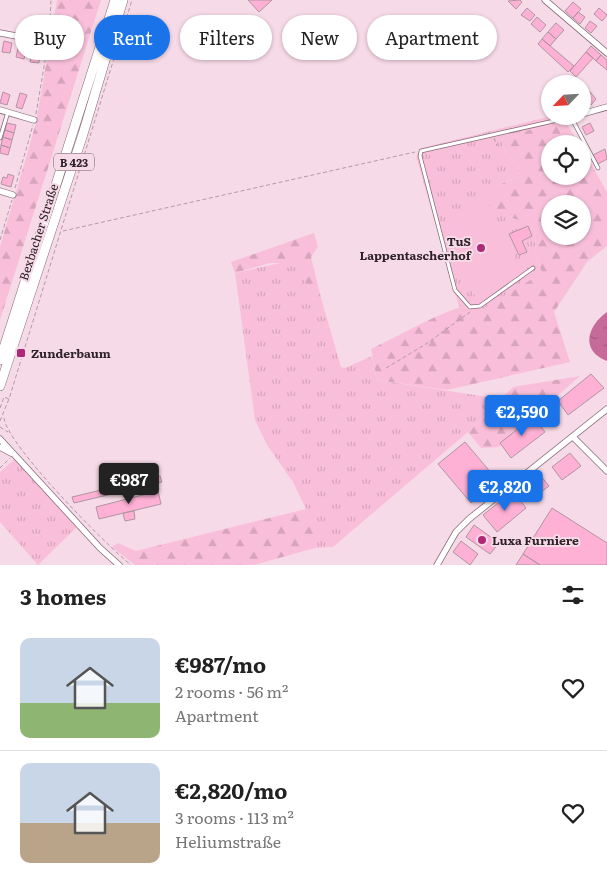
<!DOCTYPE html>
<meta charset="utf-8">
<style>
:root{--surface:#fff;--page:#f2f2f2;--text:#222;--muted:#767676;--line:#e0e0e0;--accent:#1a73e8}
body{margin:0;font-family:Literata,serif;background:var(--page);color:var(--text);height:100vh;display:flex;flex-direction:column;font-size:19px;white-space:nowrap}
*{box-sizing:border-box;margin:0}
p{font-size:16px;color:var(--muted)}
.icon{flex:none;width:28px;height:28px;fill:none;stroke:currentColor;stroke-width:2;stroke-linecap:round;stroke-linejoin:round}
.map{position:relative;height:565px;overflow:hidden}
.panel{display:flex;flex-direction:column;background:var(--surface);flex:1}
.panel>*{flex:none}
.banner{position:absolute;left:15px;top:15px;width:578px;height:45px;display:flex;gap:10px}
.needle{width:32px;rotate:245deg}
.fabs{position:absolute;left:541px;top:75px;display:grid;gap:10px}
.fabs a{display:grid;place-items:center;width:50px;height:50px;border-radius:50%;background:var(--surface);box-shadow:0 1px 4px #0004;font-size:25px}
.price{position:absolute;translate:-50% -42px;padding:0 11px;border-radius:5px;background:var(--accent);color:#fff;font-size:16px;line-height:32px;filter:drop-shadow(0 1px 2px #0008)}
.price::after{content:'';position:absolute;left:50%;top:30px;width:15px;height:11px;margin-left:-8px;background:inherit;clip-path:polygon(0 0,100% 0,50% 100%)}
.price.selected{background:#222;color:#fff}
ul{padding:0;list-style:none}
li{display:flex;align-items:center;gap:15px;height:125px;padding:0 20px}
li+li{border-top:1px solid var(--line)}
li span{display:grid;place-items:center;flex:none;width:140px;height:100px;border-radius:10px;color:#555}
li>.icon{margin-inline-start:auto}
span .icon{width:60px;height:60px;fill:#fffc;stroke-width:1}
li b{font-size:21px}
h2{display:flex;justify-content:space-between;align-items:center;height:60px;padding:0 20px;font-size:21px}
.tag{padding:0 18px;border-radius:22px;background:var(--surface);box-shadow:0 1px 4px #0004;font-size:18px;line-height:45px}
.tag.selected{background:var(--accent);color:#fff}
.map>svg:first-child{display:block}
</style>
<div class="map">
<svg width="607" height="565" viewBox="0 0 607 565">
<defs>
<pattern id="grass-tufts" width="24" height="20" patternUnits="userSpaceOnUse" patternTransform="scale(1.25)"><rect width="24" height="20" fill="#f9bfda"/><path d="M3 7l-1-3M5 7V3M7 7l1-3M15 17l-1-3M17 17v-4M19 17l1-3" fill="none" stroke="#d6a4bb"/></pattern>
<pattern id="forest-firs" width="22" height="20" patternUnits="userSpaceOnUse" patternTransform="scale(1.25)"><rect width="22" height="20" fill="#f9bfda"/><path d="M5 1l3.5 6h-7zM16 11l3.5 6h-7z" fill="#d6a4bb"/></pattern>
<pattern id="water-ripples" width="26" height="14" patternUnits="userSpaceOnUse" patternTransform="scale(1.25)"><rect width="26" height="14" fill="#c66b99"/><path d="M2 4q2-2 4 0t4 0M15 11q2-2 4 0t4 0" fill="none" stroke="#a1587d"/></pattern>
</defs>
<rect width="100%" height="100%" fill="#f7dae7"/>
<path fill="url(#grass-tufts)" d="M552,116H560L565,121L506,136L501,140L507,156L519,165L518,176L497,186L495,205C504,218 516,220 531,222L536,237L535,250L542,273C527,283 480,319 465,317L458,303L416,156L422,148Z
M285,262L299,263L313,300L321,298L341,367L345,368L372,356L377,380L501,399L468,432L333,547L315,548L319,536L293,482L267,445L255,420L235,273Z
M14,460L77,527L38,565L0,522V472Z"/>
<path fill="url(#forest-firs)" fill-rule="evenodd" d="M57,0H101L0,320V247L36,123Z
M565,121L579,144H550V176H582L583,150L607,192V246L587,262L554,312L570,362L447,390L377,380L371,349C401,335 430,317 461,307L465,317H470L542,273L535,250L536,237L531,223C510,218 485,214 497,186L518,176L519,165L507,156L501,140L506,136ZM550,204H582V236H550Z
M314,233L318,247L311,257L321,298L313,300L298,263H270L235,273L231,262Z
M580,376L499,447L481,448L468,432L513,387Z
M306,509L320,536L315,548L254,565H135L112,547L118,543L136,551Z"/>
<path fill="#f9bfda" d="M488,202L522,272L474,295L441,225Z"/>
<path fill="url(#water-ripples)" d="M607,312V361C580,351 587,326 607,312Z"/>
<path fill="#feb0d5" stroke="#b095a1" d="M248,0H272L259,12Z
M520,0L522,2L516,9L508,1Z
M573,2L581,9L573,18L565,11Z
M527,8L535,15L530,21L521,15Z
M599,8L607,15L602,21L594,14Z
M578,12L585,17L580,24L573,18Z
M537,17L546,25L540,32L531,24Z
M31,20L39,22L36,34L28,32Z
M590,21L597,26L591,33L585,28Z
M556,23L564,30L556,39L548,32Z
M548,32L556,39L550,46L542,39Z
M542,39L574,66L568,72L538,44Z
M4,41L12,43L10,53L2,52Z
M19,45L27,46L24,59L16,57Z
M591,46L601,55L596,61L586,52Z
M33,47L40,49L39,63L30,62Z
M586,52L593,58L576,77L570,71Z
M601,55L607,60V70L596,61Z
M584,85L596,99L591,105L582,94Z
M3,92L10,95L7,105L0,103Z
M20,93L27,95L22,109L16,107Z
M7,123L16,125L14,133L5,130Z
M590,123L594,131L586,135L582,127Z
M5,130L14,133L12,140L3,137Z
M3,137L12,140L10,148L1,145Z
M1,145L10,148L8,155L0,153Z
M605,149L607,159L598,164L593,155Z
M8,174L14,176L11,187L1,184L3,177L7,178Z
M528,226L532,236L522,241L527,252L519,255L509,234Z
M591,374L604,388L568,415L558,401Z
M533,417L545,432L511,458L500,443Z
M465,442L498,481L471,503L438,464Z
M570,453L581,466L562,480L552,467Z
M536,470L549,486L528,502L516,486Z
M160,476L162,482L74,503L72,497Z
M158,491L161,504L99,519L96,507Z
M513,491L526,508L497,532L483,515Z
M552,508L607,543V565H540L523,554Z
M134,511L135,519L125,521L123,513Z
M474,525L499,543L490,554L466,537Z
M461,541L478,554L470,565L453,552Z
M523,554L540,565H516Z"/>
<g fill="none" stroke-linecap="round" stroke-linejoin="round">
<g stroke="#866c78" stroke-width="4.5">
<path id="service" d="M571,117L598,168
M0,138L8,112
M533,268L480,306L470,307L455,290L420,156L421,151L567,118"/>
</g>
<g stroke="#866c78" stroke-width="7">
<path id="minor" d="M545,0L607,53
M0,33L48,42
M0,110L34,120
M582,114L607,107
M567,118L572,116
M0,191L13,195
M573,437L607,471
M0,439L100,548L119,565
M0,447L11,453
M437,565L456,532L469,519L607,409"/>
</g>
<g stroke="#866c78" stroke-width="10">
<path id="primary" d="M0,360L115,0
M0,386L83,134L123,0"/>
</g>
<path stroke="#b19ba5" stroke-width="1" stroke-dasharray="4 2.5" stroke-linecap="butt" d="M49,37L51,0
M36,114L47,49
M494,138L497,146
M15,188L33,125
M63,231L415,152
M0,240L12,200
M386,368L426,344L470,312
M0,408L4,397L9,399
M4,418C7,445 106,545 131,565
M0,421L9,399L132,0
M0,427L8,432
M0,468L10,458"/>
<use href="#service" stroke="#fff" stroke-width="3"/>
<use href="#minor" stroke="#fff" stroke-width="5.5"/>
<use href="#primary" stroke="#fff" stroke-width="9"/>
</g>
<g fill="#ab2975" stroke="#f7dae7" stroke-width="2">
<circle cx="481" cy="248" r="5"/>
<rect x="16" y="348" width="10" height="10" rx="2.5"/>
<circle cx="482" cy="540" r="5"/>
</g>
<g text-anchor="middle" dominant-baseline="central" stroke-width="4" stroke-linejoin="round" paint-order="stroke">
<rect fill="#f7dae7" stroke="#6a5a61" stroke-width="1" x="54" y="153.5" width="40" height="17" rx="4"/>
<g font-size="11" font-weight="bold" fill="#2e2328">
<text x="74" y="162">B 423</text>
</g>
<g font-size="12" fill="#2e2328" stroke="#f7dae7">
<text transform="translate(38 232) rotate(-72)">Bexbacher Straße</text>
</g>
<g font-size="12" font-weight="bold" fill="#2e2328" stroke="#f7dae7" text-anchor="start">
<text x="471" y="241" text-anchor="end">TuS<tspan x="471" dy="14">Lappentascherhof</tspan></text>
<text x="31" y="353">Zunderbaum</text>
<text x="492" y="540">Luxa Furniere</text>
</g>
</g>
</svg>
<div class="fabs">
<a><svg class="needle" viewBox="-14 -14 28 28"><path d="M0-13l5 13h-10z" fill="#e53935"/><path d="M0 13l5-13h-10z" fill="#767676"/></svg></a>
<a><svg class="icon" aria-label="locate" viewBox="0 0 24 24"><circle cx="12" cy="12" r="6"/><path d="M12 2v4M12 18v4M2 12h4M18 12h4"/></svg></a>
<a><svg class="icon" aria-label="layers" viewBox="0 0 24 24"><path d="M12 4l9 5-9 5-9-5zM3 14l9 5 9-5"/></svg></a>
</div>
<b class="price" style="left:522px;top:437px">€2,590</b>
<b class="price selected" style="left:129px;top:505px">€987</b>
<b class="price" style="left:505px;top:512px">€2,820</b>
<div class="banner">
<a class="tag">Buy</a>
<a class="tag selected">Rent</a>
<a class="tag">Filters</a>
<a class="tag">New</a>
<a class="tag">Apartment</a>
</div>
</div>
<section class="panel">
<h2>3 homes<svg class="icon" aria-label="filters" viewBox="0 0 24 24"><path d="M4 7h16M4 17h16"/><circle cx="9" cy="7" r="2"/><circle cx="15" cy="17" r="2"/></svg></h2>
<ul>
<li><span style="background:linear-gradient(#c9d6e8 65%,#8fb573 0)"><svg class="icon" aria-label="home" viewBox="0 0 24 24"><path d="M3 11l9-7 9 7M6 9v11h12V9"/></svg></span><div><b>€987/mo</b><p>2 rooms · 56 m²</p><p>Apartment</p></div><svg class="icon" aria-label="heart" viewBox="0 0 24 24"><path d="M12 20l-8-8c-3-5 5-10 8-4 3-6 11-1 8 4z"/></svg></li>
<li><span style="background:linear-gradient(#c9d6e8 60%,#b9a48a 0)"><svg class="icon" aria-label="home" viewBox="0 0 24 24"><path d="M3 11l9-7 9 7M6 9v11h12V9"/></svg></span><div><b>€2,820/mo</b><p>3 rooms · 113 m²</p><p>Heliumstraße</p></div><svg class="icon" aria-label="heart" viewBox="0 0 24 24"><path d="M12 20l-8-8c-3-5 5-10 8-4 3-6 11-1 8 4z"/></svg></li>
</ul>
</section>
